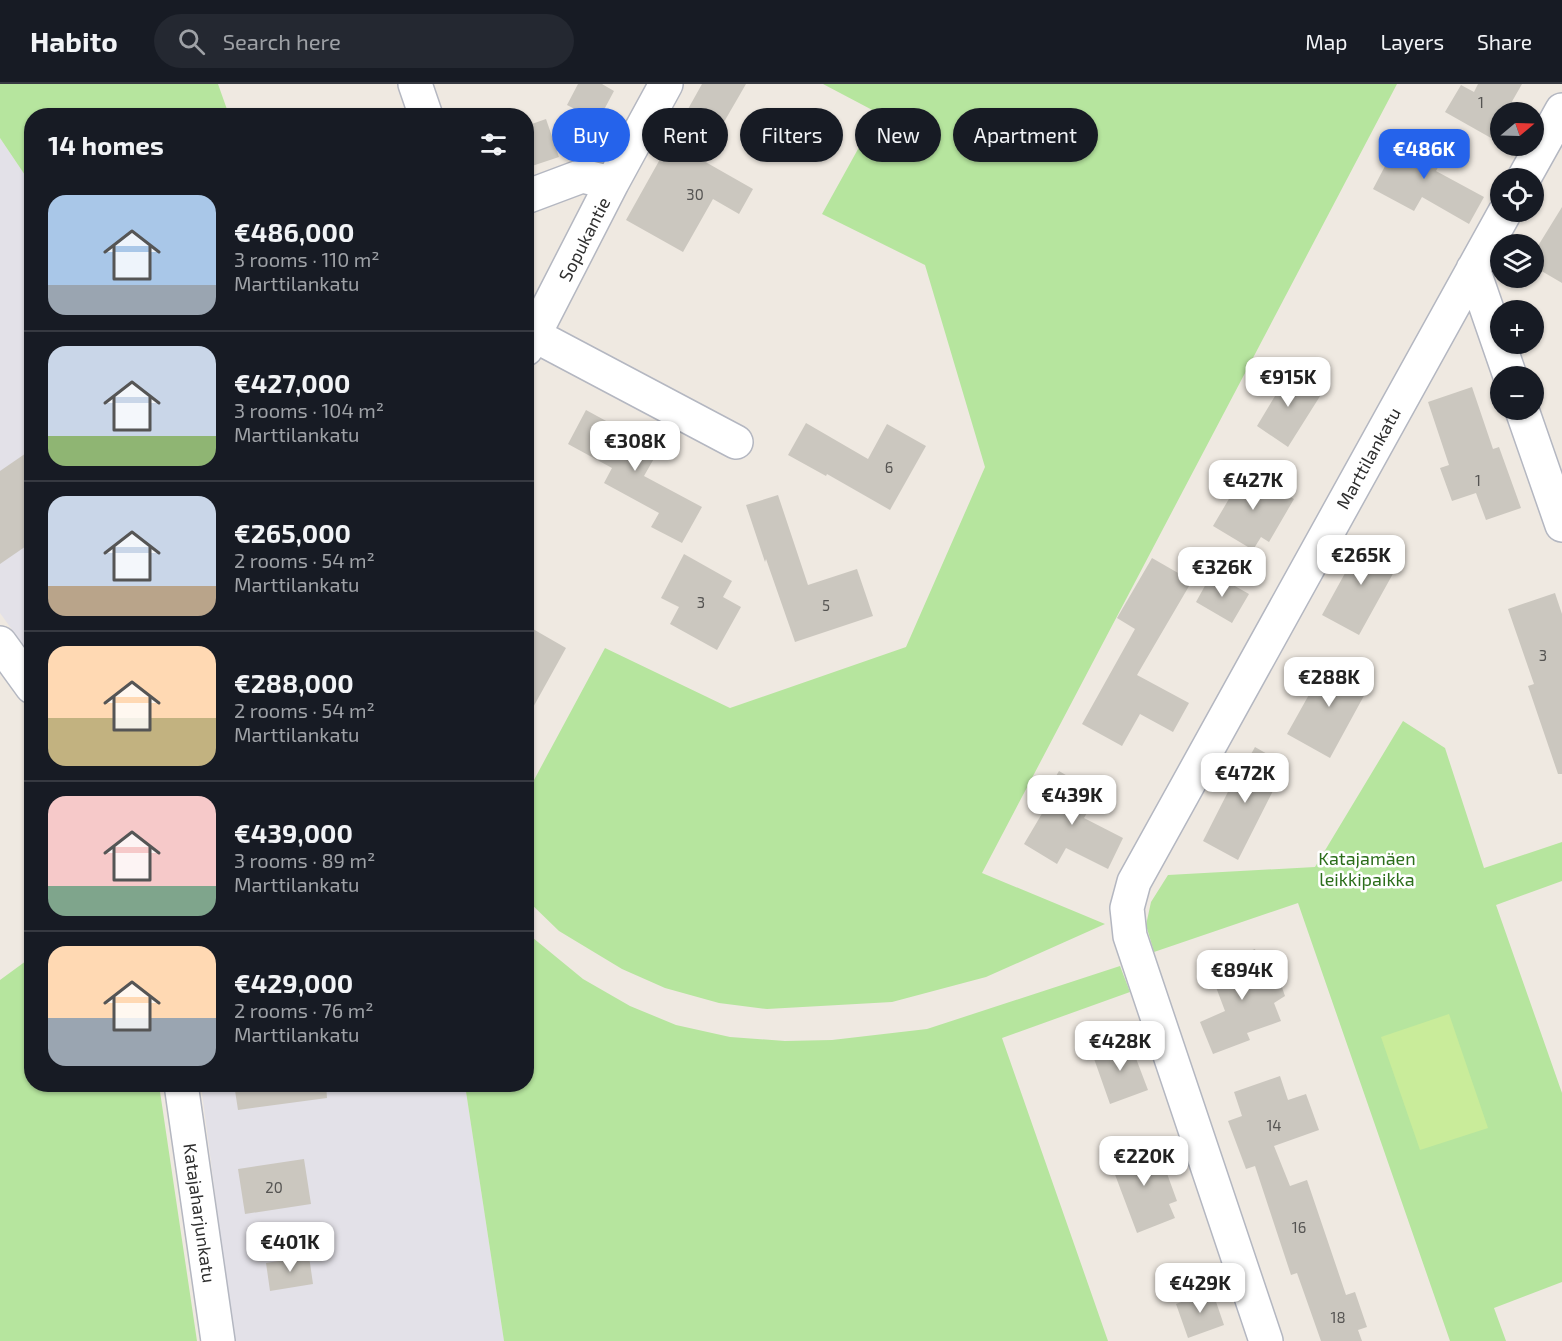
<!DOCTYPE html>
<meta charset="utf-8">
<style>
:root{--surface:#171b24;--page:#242831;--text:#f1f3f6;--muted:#9ea1a6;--line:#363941;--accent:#2563eb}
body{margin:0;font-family:"Exo 2",sans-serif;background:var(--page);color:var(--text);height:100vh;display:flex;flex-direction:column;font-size:22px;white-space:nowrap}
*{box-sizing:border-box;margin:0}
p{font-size:20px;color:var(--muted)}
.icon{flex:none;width:33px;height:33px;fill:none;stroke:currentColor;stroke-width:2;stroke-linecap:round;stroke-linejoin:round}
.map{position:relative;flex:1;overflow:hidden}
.sheet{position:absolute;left:24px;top:24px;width:510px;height:984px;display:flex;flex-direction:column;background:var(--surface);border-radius:24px;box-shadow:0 2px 4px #0004}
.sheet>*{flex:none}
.banner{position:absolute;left:552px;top:24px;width:570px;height:54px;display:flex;gap:12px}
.needle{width:39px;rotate:71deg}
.fabs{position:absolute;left:1490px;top:18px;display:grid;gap:12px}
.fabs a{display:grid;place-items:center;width:54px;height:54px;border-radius:50%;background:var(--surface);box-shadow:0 2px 4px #0004;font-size:30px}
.price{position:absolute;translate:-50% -51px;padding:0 14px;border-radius:12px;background:#fff;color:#222;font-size:20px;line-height:39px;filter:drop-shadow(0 2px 3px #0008)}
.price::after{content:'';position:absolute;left:50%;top:36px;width:18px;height:14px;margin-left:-9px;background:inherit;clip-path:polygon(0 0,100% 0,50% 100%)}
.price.selected{background:var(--accent);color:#fff}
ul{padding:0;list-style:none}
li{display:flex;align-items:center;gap:18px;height:150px;padding:0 24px}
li+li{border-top:2px solid var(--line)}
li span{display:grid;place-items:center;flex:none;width:168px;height:120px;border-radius:18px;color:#555}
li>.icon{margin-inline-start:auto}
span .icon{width:72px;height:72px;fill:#fffc;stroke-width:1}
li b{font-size:26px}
h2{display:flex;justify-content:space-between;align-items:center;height:72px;padding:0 24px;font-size:26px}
.pill{padding:0 21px;border-radius:27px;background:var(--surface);box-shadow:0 2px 4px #0004;font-size:21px;line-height:54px}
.pill.selected{background:var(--accent);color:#fff}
header{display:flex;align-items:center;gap:36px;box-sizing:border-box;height:84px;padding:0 30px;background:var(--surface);border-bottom:2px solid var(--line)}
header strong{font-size:28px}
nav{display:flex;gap:33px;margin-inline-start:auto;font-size:21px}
.search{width:420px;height:54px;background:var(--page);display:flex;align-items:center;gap:15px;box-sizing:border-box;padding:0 21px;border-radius:33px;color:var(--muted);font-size:22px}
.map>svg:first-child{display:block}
</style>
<header>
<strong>Habito</strong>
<div class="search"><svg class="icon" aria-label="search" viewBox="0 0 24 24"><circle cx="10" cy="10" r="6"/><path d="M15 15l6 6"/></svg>Search here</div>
<nav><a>Map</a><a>Layers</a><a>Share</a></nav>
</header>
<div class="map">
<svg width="1562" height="1257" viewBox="0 0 1562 1257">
<rect width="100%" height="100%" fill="#efe9e1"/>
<path fill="#e3e1e8" d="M0,54L31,100V572L0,529Z
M201,1001H465L504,1257H234Z"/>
<path fill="#b6e59e" d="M0,0H218L229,31L32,32L31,100L0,54Z
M823,0H1397L982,789L1105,840L986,893L892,918L767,925L719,919L665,904L622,885L559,847L527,816V709L605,564L730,624L906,563L985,383L925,181L822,130L878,29Z
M1403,637L1445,664L1484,784L1562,758V797L1496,821L1562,1009V1198L1494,1224L1506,1257H1450L1298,819L1154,868L1146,841L1151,818L1168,791L1315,783Z
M31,774L32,1000L159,1001L197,1257H0V896L26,877Z
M527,849L583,895L630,922L676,941L730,953L785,957L832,956L927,945L1120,882L1130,908L1002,954L1108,1257H504L465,1001L526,1000Z"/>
<path fill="#c9ec9a" d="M1449,930L1488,1044L1420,1066L1381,953Z"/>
<path fill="#cbc7bf" d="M578,0H602L614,7L598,37L567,21Z
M702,0H746L702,76L753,105L739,130L713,115L683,168L626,136Z
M1478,0H1522L1506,28H1500V39L1491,54L1445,28L1461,1L1474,8Z
M546,35L559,73L526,84V42Z
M1404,46L1446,69L1436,87L1484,113L1469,140L1422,113L1414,127L1373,105Z
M1562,123V199L1533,182V170Z
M1284,285L1322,309L1288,363L1257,342L1275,312L1269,308Z
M1472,303L1493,365L1499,363L1521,424L1486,436L1476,409L1452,417L1440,384L1449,381L1428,318Z
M586,326L630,350L634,343L652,353L649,358L660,364L644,392L702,423L682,459L651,443L659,429L604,399L612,384L568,360Z
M806,339L868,375L887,340L926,362L890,426L827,390L826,392L788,371Z
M32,365V458L0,480V387Z
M1246,386L1294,415L1269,458L1261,453L1253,466L1213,442Z
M778,411L808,501L857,485L873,532L795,558L766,475L765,478L746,421Z
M1366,451L1392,465L1384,479L1395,486L1359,551L1322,531Z
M684,470L732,497L723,513L741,523L717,566L670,540L679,523L661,514Z
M1152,474L1192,497L1137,591L1189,619L1173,648L1140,630L1122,662L1082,640L1135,545L1117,534Z
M1212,489L1249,510L1232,539L1196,518Z
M1555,509L1562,530V690H1558L1528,602L1534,600L1508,525Z
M526,541L566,564L526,636Z
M1330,573L1363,591L1356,603L1366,608L1330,674L1287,650Z
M1255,663L1286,681L1238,776L1203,757L1235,694L1237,695Z
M1059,687L1098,710L1084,734L1123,754L1108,785L1066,764L1057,780L1024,760L1050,716L1044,712Z
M1255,865L1264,890L1276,886L1285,912L1274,919L1281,937L1247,949L1250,956L1213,970L1200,938L1225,927L1208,882Z
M1129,956L1148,1006L1110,1020L1092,969Z
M1280,992L1288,1016L1306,1010L1319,1046L1274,1062L1290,1102L1307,1096L1346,1211L1355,1208L1367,1243L1358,1246L1362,1257H1321L1297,1189L1291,1191L1255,1082L1246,1085L1228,1037L1242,1032L1234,1008Z
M234,1000H326L327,1014L238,1026Z
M1147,1058L1157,1087L1165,1084L1177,1117L1169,1120L1175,1134L1137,1149L1108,1072Z
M304,1075L311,1120L245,1130L238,1085Z
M309,1172L313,1200L270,1207L266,1179Z
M1212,1206L1224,1241L1188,1254L1176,1220Z"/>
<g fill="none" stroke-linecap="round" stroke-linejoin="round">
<g stroke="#b4b7c1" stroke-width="36">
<path id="minor" d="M415,0L426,32
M1524,94L1562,26
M612,99L666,0
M526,113L582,92L612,99L534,251L526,247
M1473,185L1510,292
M526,265L534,251L736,358
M1522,326L1562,441
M0,559L32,603
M181,1000L218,1257
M1266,1257L1130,852L1127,824L1134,798L1505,128"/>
</g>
<use href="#minor" stroke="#fff" stroke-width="33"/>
</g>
<g text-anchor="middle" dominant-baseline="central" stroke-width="5" stroke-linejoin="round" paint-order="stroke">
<g font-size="15" fill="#555452">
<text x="1481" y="18">1</text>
<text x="695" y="110">30</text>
<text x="889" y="383">6</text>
<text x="1478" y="396">1</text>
<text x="701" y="518">3</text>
<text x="826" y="521">5</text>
<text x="1543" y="571">3</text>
<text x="1274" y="1041">14</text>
<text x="274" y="1103">20</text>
<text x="1299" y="1143">16</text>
<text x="1338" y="1233">18</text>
</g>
<g font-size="18" fill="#2e2e2e" stroke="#fff">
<text transform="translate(584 155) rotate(-63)">Sopukantie</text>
<text transform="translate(1368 374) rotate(-61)">Marttilankatu</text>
<text transform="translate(200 1129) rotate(82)">Katajaharjunkatu</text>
</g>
<g font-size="18" fill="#2c6e1b" stroke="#fff">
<text x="1367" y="774">Katajamäen<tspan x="1367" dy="21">leikkipaikka</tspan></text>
</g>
</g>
</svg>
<div class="fabs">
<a><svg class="needle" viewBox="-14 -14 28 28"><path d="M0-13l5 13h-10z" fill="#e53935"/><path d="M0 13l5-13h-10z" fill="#9ea1a6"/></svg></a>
<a><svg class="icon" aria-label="locate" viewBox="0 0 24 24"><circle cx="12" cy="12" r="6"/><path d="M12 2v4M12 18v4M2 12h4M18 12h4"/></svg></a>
<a><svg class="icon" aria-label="layers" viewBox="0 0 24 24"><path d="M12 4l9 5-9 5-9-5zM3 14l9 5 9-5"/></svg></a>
<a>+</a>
<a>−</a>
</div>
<b class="price selected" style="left:1424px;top:96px">€486K</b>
<b class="price" style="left:1288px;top:324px">€915K</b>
<b class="price" style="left:635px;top:388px">€308K</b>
<b class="price" style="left:1253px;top:427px">€427K</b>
<b class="price" style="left:1361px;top:502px">€265K</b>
<b class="price" style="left:1222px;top:514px">€326K</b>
<b class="price" style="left:1329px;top:624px">€288K</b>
<b class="price" style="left:1245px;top:720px">€472K</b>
<b class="price" style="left:1072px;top:742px">€439K</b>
<b class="price" style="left:1242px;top:917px">€894K</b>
<b class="price" style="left:1120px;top:988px">€428K</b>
<b class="price" style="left:1144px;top:1103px">€220K</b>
<b class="price" style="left:290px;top:1189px">€401K</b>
<b class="price" style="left:1200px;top:1230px">€429K</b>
<div class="banner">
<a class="pill selected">Buy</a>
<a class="pill">Rent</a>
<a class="pill">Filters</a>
<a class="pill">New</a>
<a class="pill">Apartment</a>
</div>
<section class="sheet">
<h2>14 homes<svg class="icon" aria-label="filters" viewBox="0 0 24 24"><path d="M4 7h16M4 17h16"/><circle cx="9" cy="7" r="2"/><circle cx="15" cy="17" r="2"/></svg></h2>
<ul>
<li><span style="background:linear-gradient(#a9c7e8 75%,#9aa5b1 0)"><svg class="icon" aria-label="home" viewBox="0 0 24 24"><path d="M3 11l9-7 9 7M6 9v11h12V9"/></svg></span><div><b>€486,000</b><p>3 rooms · 110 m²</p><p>Marttilankatu</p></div></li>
<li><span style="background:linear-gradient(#c9d6e8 75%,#8fb573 0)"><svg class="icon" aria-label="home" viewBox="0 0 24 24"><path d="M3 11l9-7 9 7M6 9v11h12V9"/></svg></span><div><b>€427,000</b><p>3 rooms · 104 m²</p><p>Marttilankatu</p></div></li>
<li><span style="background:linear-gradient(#c9d6e8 75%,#b9a48a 0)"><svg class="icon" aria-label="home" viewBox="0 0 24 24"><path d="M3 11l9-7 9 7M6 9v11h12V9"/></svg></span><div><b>€265,000</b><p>2 rooms · 54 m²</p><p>Marttilankatu</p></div></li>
<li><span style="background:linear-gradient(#ffd9b3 60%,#c2b280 0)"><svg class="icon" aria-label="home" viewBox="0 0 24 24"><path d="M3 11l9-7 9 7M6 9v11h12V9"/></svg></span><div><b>€288,000</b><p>2 rooms · 54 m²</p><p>Marttilankatu</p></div></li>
<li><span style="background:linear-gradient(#f6c9c9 75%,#7fa58c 0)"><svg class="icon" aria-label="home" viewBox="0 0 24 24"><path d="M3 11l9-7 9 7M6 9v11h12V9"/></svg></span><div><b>€439,000</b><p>3 rooms · 89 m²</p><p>Marttilankatu</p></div></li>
<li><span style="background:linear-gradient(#ffd9b3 60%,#9aa5b1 0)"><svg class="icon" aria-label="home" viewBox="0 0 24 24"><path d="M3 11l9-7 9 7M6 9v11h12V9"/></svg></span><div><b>€429,000</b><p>2 rooms · 76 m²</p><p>Marttilankatu</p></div></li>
</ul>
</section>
</div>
